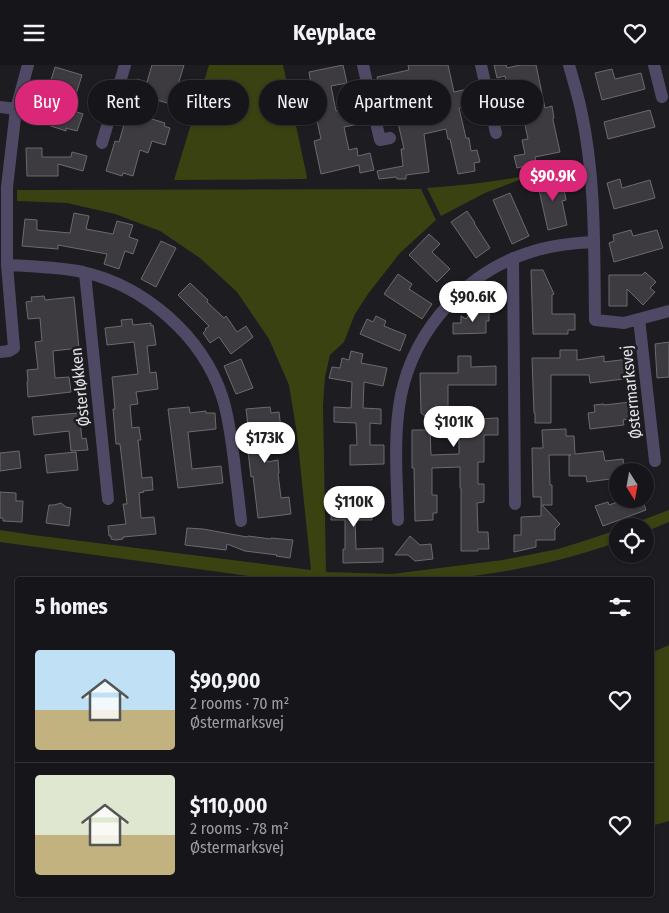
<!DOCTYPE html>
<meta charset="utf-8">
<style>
:root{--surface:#161519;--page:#232226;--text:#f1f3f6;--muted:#9e9fa2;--line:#353438;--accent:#db2777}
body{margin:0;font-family:"Fira Sans Condensed",sans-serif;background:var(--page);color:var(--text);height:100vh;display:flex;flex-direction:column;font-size:19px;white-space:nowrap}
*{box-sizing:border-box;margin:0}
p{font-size:16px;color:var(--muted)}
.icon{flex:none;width:28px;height:28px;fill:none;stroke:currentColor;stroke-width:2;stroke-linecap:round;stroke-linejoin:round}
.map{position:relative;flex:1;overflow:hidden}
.details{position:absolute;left:15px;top:512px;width:639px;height:320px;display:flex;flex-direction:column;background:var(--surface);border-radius:5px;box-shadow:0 1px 4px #0004,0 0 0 1px var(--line)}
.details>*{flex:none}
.top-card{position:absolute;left:15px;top:15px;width:640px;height:45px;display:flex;gap:10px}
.needle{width:32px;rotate:169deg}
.tools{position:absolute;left:609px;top:398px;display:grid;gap:10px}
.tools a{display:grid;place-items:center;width:45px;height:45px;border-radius:50%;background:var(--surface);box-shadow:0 1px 4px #0004,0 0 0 1px var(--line);font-size:25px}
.price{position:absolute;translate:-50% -42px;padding:0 11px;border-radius:18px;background:#fff;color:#222;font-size:16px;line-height:32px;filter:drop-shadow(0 1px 2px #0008)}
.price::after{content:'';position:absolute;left:50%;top:30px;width:15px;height:11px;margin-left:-8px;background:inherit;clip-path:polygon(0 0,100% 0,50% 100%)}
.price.current{background:var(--accent);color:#fff}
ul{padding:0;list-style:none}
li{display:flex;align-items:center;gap:15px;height:125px;padding:0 20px}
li+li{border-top:1px solid var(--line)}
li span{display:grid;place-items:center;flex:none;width:140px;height:100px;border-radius:5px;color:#555}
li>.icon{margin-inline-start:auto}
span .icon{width:60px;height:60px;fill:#fffc;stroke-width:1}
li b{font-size:21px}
h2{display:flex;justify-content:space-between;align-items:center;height:60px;padding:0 20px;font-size:21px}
.tag{padding:0 18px;border-radius:22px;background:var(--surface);box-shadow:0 1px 4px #0004,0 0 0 1px var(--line);font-size:18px;line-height:45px}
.tag.current{background:var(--accent);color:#fff}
header{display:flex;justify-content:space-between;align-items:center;height:65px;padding:0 20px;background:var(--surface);font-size:22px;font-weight:700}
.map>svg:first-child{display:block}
</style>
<header><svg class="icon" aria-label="menu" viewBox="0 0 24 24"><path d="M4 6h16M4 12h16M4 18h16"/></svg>Keyplace<svg class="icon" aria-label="heart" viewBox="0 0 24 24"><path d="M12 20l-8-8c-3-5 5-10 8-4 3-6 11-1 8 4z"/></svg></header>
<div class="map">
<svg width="669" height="848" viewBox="0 0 669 848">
<rect width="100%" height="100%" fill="#1d1c21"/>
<path fill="#3a4212" d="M209,0H283L307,112L306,114L174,115Z
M525,111L527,112L485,128L441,151L427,123C460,121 492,117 525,111Z
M421,124L436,155L400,188L368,229L355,249L344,277L330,290L325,312L323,340L326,507L392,509L503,495L558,484L587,475L617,465V477C560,498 499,509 439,515H277L0,477V465L33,470L311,505L297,369L289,320L269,274L237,227L200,193L160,166L115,149L67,138L17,136V125Z
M669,445V457L645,467V461H627Z
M669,580V756L651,761V588Z"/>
<path fill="#3d3b40" stroke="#6b6a6f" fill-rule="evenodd" d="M152,0H184L177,23H179L177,31H180L177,41L147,32L142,51L165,58L164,61L170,63L165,80L152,76L148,88L140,85L133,111L123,108L122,111L106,106L115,76L119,77L137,14L147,17Z
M343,0L347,18L331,21L336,46L360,40L364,58L344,62L349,85L357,83L358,91L370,88L374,105L360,108L359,100L321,109L314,76L321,74L312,33L300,35L297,22L311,20L309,7Z
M408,0H448L454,27L472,23L476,39L459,43L466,73H469L471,86L477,85L480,97L474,98L475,106L458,109L450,74H448L446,64L424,69L429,107L406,110V114H397L396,112L379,114L377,106L403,101L401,84H404L391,27L381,29L377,12L409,5ZM439,21L446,51L416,57L410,27Z
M494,0H506L507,3L520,0H536L545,43L552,41L554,53H553V55L560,87L535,92L536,98L517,103L514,91L525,89L522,75L528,74L516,19L507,21L505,11L497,13Z
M55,2L82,10L71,45L83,49L77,66L66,63V66L45,59L55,27L48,25Z
M612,4L615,14L641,8L645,24L602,35L595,8Z
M650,45L655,62L608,74L604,57Z
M26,83H42V92H71L72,87L87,91L83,106L58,99V111H27Z
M556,112L558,120L563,119L566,135L562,136L567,160L548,165L537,116Z
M620,114L622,123L650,115L655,133L614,144L607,118Z
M510,128L529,171L512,179L493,135Z
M467,146L475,158H474L490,183L476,193L451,157Z
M74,148L89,151L86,164L113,169L117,156L133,160L129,172L138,175L133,189L125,186L119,204L104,199L107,189L58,180V184L22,181L25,154L37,155V165L70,168Z
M631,165L633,171L657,165L663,183L614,197L609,178L614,176L613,170Z
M429,169L440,179L432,187L450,204L437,217L409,190Z
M161,176L176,183L156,222L141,214Z
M531,205H543L554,229L552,230V249H575V265H568V269H533Z
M645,207L656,217L650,223L655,227L643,240L627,224V241H609V210H642Z
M398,209L412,219L409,224L432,239L422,254L384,229Z
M190,218L208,235L207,237L224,253L226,251L237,267L246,261L253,272L231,289L219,272L210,278L203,268L206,265L205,264L209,261L178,230Z
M44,231L45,235L74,232L79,283L53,286L55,313L69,312L71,327L28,332L27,317L28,316L27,305L38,304L35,277L42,276L40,253L28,254L26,237L32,236L31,232Z
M473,244H489V256H486V268L453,269V258H461V251L466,254Z
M376,251L386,256L384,261L406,270L400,286L360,269L367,254L373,257Z
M132,254L133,260L151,258V261L153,260L156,280L147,281L150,308L156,307L158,324L136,327L138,339L130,340L132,363L139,362L141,375H138L142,413L152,412L153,425L143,426L144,427L139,428L141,453L154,452L156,469L123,472V474L116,475L111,474V471H109L108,461L126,459L123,439H127L120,379H116L113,344H115L112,312L138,309L134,277L107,280L105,263L122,261L121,255Z
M669,277V312L657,313L655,279Z
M560,285H577V295L604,291V297L629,294L632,313L590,318L589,310H551V358H535V348H534L532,293H560Z
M351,286L363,289L361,298L387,303L383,321L364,317L363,343L381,344V359L370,358V380H384V399L350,400V380H357L356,358L334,357V342L351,343L352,317L329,313L332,302L340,303L342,293L349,295Z
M458,291H471V302L496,301V320H448V343H476V354L498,353V370H484V397H478V419H484V437L477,438L478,467H488L489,484H478V486H461V423H460V402L432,403V430H437V448H433V455L415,456L414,403H412V365H430L431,390L459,389V364L445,366L421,348L420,308H458Z
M241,294L253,323L236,329L224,301Z
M631,337L633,353L623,355L624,360L590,364L588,348L595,347L594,340L604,339V340Z
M189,342L190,348L206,346V348H215L216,364L188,367L192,404L221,401L223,418L178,423L168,344Z
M270,342L271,348L279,347L281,364L264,366L267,397L278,395L279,408L278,409L281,433L289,432L291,449L258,453L253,411L251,412L247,377H250L246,344Z
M79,348L82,374L86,373L88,385L71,386L69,366L34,370L32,352Z
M566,364V371H574L575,389L603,386L605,396L623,394L624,406H618V413L587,417L586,411H569V390H571H549L550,420H552V440H542L560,459L555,464V475H536V482L514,487V470H521V452L541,451V432H533L532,383H543L542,365Z
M19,386L21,403L0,406V388Z
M76,387L78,405L47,408L45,390Z
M332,425H344V437H372V455H355L356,484L383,483V497L343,498V484H345V455H331Z
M0,427L16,428V436H23L22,457L3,456V453H0Z
M626,434H642L646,445L603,461L595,441L608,437L609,440Z
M61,438L66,442L71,443L69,461L46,458L49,440H54Z
M187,463L203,464L247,472L248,471L271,474V473L293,475L291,486L290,493L276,491L277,490L245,486L227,479L226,485L185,480Z
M410,471L420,480L431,479L433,494L415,496L408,490H395Z"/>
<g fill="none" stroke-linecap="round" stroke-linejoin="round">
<path stroke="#504965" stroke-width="12" d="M363,0L380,75L390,73
M481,0L496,68
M569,0C573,15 578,30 581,45C596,113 594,185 595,255L624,258L669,246
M654,0L662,32
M0,42L16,44
M102,78L125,0
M513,193L515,439
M7,200C33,201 58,202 83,207C145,221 202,271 222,331C229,352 231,374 234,395C236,415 239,435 241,456
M85,208L108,434
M639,254L655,396
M0,287L9,286L14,283L7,200V122L16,44L28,0
M398,455C397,415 393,370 401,330C415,263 468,205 534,186C553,180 573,178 594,177"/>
</g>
<g text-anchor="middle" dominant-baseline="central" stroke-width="5" stroke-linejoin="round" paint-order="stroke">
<g font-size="16" fill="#e4e3e6" stroke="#1d1c21">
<text transform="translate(80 322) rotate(-96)">Østerløkken</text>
<text transform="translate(631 327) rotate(-96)">Østermarksvej</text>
</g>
</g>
</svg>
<div class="tools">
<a><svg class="needle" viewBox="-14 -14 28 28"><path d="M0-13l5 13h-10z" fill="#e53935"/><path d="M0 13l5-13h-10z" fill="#9e9fa2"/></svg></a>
<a><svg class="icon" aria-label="locate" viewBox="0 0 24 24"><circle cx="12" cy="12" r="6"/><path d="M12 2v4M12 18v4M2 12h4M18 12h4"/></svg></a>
</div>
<b class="price current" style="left:553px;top:137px">$90.9K</b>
<b class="price" style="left:473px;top:258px">$90.6K</b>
<b class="price" style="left:454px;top:383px">$101K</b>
<b class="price" style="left:265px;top:399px">$173K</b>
<b class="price" style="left:354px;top:463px">$110K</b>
<div class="top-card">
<a class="tag current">Buy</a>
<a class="tag">Rent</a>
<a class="tag">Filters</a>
<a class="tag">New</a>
<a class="tag">Apartment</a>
<a class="tag">House</a>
</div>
<section class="details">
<h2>5 homes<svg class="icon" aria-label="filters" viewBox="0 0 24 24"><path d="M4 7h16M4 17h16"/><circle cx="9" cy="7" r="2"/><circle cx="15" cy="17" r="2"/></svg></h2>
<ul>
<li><span style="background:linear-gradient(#bfe0f5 60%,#c2b280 0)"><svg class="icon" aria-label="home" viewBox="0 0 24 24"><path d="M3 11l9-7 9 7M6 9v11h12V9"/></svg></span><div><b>$90,900</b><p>2 rooms · 70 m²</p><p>Østermarksvej</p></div><svg class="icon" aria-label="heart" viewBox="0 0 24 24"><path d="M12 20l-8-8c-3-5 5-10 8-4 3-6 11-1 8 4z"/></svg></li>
<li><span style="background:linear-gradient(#dfe7d0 60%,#c2b280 0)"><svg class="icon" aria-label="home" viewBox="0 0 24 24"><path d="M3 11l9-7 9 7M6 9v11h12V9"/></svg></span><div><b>$110,000</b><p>2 rooms · 78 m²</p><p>Østermarksvej</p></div><svg class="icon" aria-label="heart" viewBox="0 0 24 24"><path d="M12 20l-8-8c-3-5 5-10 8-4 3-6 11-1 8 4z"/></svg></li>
</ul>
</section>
</div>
